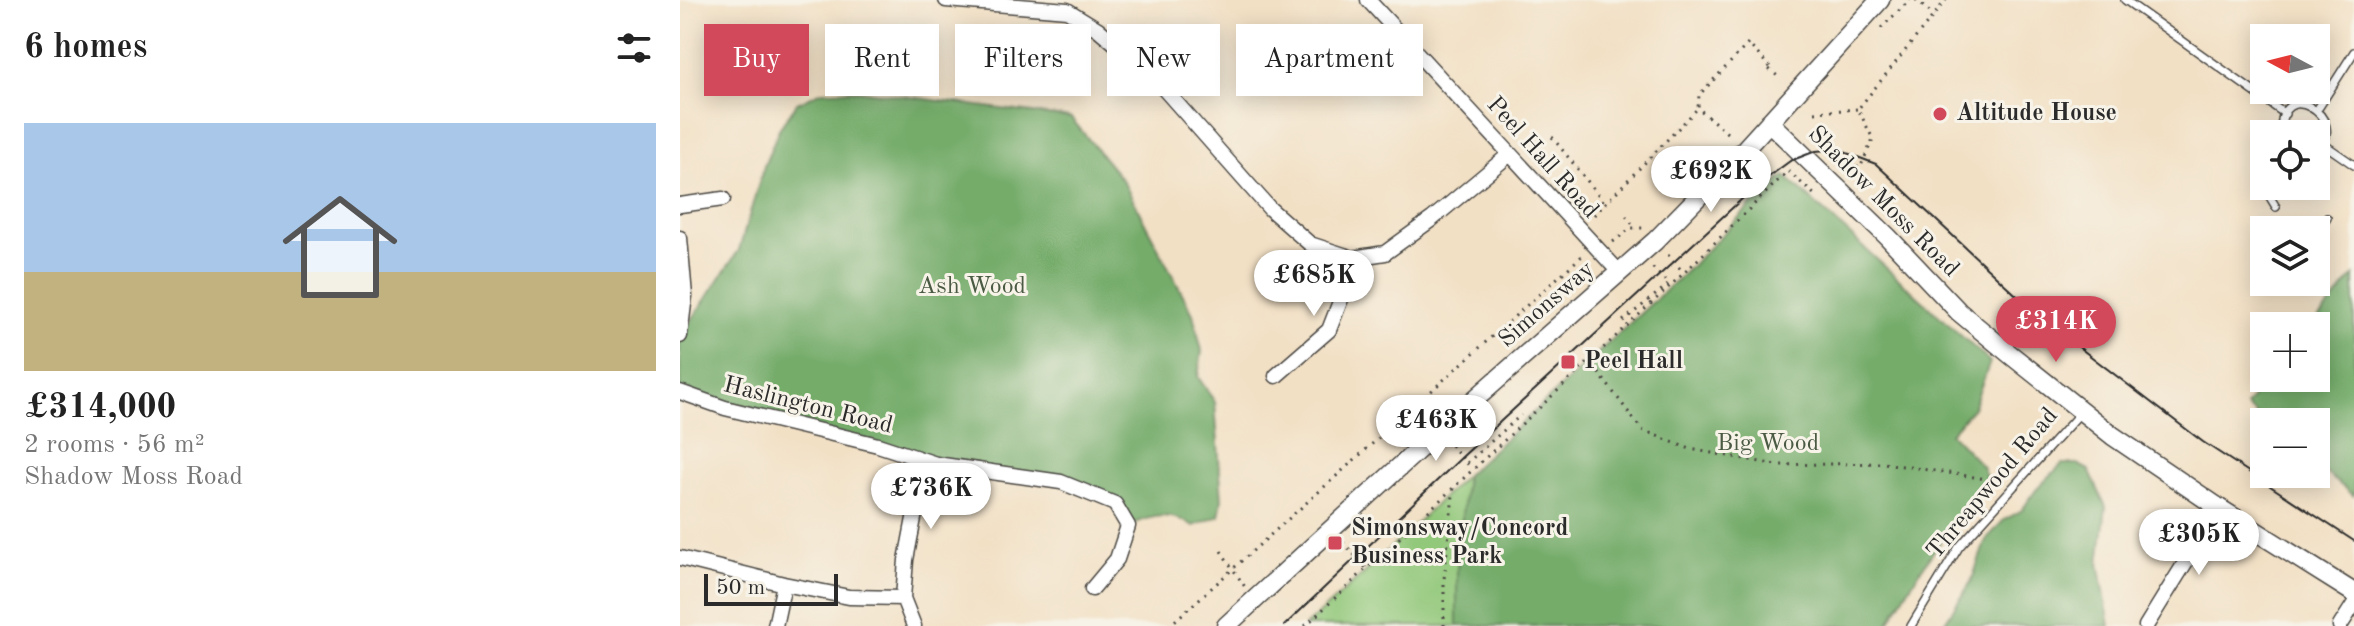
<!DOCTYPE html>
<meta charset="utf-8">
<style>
:root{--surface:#fff;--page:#f2f2f2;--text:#222;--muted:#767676;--accent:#d1495b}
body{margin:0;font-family:"Old Standard TT",serif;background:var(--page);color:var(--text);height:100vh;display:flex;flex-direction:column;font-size:30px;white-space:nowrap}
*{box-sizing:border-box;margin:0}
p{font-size:26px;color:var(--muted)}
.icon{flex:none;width:44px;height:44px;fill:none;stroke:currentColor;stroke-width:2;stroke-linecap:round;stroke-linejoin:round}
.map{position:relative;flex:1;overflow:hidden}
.drawer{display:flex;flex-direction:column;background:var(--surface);width:680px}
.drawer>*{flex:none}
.top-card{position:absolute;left:24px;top:24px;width:760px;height:72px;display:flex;gap:16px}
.needle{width:52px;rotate:277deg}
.tools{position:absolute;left:1570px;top:24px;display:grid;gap:16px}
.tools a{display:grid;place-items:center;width:80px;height:80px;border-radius:0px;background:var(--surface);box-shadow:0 4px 20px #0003;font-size:40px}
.scale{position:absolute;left:24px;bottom:20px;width:134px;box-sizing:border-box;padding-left:8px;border:4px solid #2b2b2b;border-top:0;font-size:22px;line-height:28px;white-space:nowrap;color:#2b2b2b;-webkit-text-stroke:6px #f7f3e8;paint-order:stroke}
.price{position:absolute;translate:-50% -68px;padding:0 18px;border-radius:28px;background:#fff;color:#222;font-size:26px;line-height:52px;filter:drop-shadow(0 2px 4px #0008)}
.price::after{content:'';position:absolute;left:50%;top:48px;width:24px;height:18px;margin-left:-12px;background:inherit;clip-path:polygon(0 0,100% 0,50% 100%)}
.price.active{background:var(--accent);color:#fff}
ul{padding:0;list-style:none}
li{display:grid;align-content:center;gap:16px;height:424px;padding:0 24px}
li span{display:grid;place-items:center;height:248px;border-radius:0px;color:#555}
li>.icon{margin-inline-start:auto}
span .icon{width:144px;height:144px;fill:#fffc;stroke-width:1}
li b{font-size:34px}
h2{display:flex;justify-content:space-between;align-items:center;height:96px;padding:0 24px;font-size:34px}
.pill{padding:0 28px;border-radius:0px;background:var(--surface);box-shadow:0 4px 20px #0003;font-size:28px;line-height:72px}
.pill.active{background:var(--accent);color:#fff}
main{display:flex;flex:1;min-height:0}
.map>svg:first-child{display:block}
</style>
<main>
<section class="drawer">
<h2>6 homes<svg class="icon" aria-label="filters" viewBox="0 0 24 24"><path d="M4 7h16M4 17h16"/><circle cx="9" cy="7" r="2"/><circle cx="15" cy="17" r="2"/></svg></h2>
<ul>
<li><span style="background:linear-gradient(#a9c7e8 60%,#c2b280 0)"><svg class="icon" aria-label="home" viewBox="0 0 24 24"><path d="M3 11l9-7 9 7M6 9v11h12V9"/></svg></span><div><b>£314,000</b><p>2 rooms · 56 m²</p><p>Shadow Moss Road</p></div></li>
</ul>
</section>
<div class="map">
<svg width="1674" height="626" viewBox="0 0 1674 626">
<rect width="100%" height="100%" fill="#f7f3e8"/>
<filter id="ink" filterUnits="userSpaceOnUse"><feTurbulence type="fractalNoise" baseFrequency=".0125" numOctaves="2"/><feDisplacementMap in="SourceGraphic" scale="16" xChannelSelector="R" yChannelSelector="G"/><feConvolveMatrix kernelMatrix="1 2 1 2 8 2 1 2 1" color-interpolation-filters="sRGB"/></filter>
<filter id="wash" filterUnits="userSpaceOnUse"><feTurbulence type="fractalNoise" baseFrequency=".006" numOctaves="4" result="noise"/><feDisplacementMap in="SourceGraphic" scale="32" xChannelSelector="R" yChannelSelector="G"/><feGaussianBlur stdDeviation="1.8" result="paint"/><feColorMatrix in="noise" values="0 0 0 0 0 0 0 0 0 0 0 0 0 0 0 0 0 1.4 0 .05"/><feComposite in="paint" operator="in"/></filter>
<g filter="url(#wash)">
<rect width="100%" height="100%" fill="#f2e0c5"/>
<path fill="#92c87a" stroke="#5e7a52" stroke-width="2" d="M786,475L777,572V626H625L688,570Z"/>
<path fill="#75ac6a" stroke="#506c4a" stroke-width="2" d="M178,90L391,118L443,181L513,314L522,351L518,377L535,402L542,500L539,516L514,526C489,511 473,515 448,526L435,504L381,482L281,468L0,392V337L59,250L84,166L99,129L117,103L142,91Z
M1105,176L1310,362L1293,408L1270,433L1302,466L1307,479C1271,526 1235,574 1207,626H777V572L786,475L1004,273L1081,195Z
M1674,276V496L1636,465V422H1585L1566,406L1589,378H1636V326H1632Z
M1382,464H1397L1409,470L1426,507L1419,563L1430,626H1262L1291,582L1306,540L1323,521L1342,510L1356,490Z"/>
</g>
<g filter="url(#ink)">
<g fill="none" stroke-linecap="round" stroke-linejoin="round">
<g stroke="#494642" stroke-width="10">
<path id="service" d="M1445,0L1605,114
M1639,107L1674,52
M1602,134C1595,73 1674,118 1636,151
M1645,145L1674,165
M1585,189L1596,207
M1636,235L1647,218
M1231,626L1279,547L1401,412"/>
</g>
<g stroke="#494642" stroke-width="17">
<path id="minor" d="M266,0L387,10L418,29L470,73L590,209L630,244L673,258L705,253L752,219L830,154
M688,0L940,273
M0,205L43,199
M0,238L5,296L0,336
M596,376L649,330L661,299L667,256
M0,392L45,408L198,445L256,464L381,482L435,504L448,526L437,559L412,589
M0,558L104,584L169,597L223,598
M95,626L104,584
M234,626L223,598L226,560L245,461
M1466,626L1539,508
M1660,626L1674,604"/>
</g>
<g stroke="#494642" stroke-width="21">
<path id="tertiary" d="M1089,122L1208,237L1279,312L1331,355L1433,436L1539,508L1674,593
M546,626L751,438L975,241L1064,150L1200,0"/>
</g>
<path stroke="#494642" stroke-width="3" stroke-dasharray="2 6" stroke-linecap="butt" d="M1236,0L1254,16
M1201,28L1230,0
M1089,69L1101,79
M1135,112L1178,109
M1047,133L1018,108L1019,95L1068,44L1091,68
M872,137L925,203
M1163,169L1168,164L1180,168L1193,139L1178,109L1266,0
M914,215L1018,108
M946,216L954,226
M933,242L951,228H964
M988,255L1004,273
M943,321L989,284L971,266
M909,360L962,430L1010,449L1097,465L1203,463L1307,479
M771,445L792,469
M787,463L841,415
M663,542L687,569
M541,551L565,587
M489,626L903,255
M625,626L1004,273L1108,171L1136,196L1138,194
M764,626V579L774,486"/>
<use href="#service" stroke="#fff" stroke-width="7"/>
<use href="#minor" stroke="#fff" stroke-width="14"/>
<use href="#tertiary" stroke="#fff" stroke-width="18"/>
<path stroke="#2b2b2b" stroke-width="2" d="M604,626L782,457L1075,187L1110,161L1136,151L1156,149L1196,164L1362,319L1523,442L1674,541"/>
</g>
</g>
<g fill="#d1495b" stroke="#f7f3e8" stroke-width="3">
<circle cx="1260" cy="114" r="8"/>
<rect x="880" y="354" width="16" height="16" rx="4"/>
<rect x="647" y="535" width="16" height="16" rx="4"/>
</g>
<g text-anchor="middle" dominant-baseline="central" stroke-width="6" stroke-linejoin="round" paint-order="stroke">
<g font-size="24" font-weight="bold" fill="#2b2b2b" stroke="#f7f3e8" text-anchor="start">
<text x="1276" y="114">Altitude House</text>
<text x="904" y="362">Peel Hall</text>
<text x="671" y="529">Simonsway/Concord<tspan x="671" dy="28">Business Park</tspan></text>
</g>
<g font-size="24" fill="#2b2b2b" stroke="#f7f3e8">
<text transform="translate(862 158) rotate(48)">Peel Hall Road</text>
<text transform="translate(1203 202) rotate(45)">Shadow Moss Road</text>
<text transform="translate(867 305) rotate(-41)">Simonsway</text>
<text transform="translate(128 406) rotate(14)">Haslington Road</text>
<text transform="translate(1313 484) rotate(-50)">Threapwood Road</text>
</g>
<g font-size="24" fill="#4a5a43" stroke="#f7f3e8">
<text x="292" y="287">Ash Wood</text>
<text x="1088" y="444">Big Wood</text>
</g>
</g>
</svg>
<div class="tools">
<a><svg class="needle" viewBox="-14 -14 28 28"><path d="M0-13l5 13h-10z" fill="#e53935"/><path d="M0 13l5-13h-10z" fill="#767676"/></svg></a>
<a><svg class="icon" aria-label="locate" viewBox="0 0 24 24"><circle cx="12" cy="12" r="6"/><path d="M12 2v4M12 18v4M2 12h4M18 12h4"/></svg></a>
<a><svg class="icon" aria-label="layers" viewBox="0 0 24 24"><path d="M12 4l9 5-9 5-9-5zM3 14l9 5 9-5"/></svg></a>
<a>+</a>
<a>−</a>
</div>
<div class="scale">50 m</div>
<b class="price" style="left:1031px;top:214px">£692K</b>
<b class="price" style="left:634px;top:318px">£685K</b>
<b class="price active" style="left:1376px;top:364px">£314K</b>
<b class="price" style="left:756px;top:463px">£463K</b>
<b class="price" style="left:251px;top:531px">£736K</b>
<b class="price" style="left:1519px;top:577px">£305K</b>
<div class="top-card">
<a class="pill active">Buy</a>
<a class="pill">Rent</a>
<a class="pill">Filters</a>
<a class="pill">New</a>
<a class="pill">Apartment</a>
</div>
</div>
</main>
